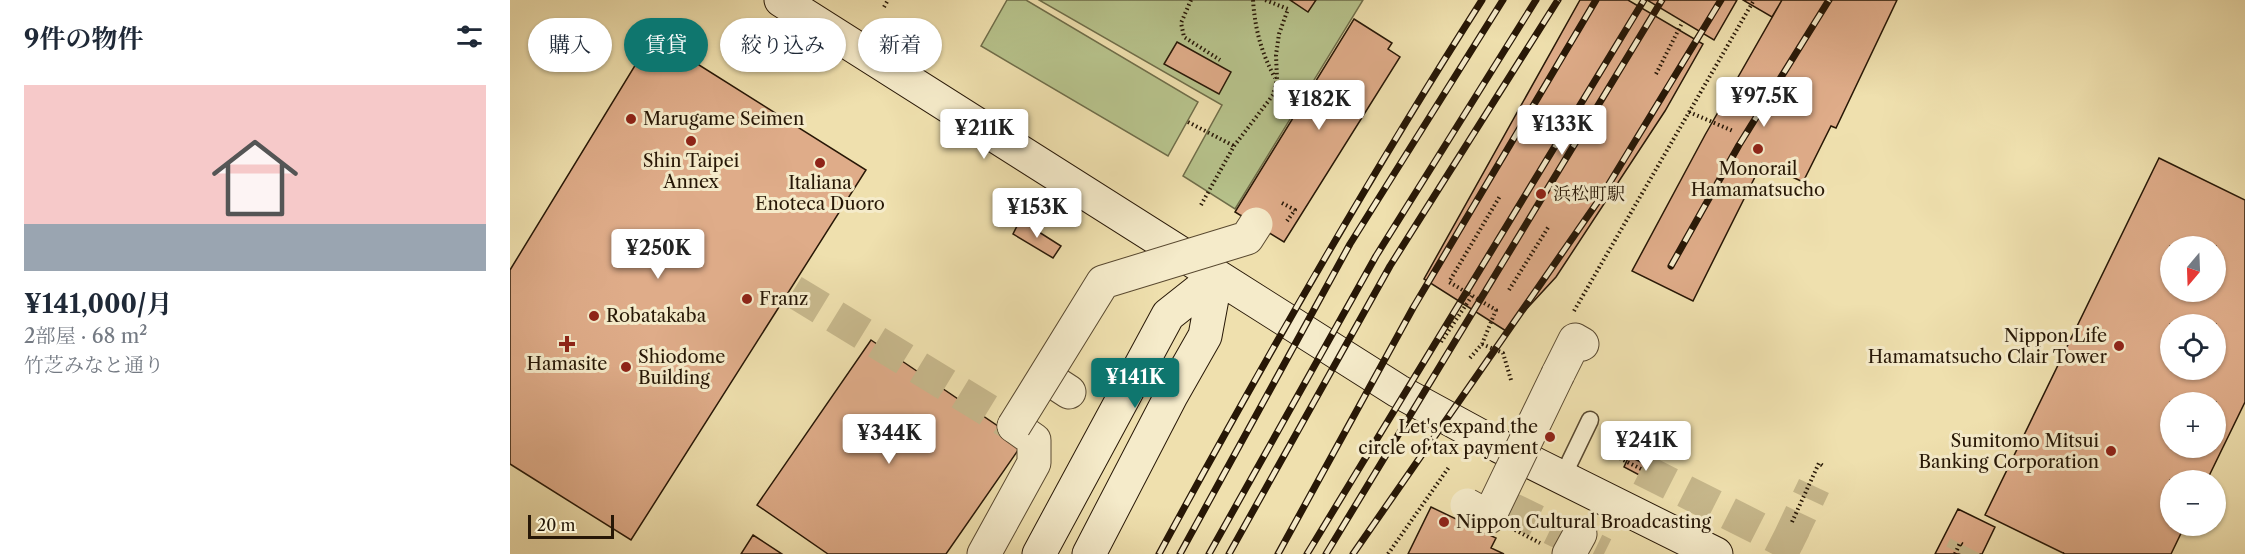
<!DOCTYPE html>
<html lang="ja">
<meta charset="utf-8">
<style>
:root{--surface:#fff;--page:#f6f6f7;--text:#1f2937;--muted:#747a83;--line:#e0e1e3;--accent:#0f766e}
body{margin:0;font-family:"Libre Caslon Text","Noto Serif JP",serif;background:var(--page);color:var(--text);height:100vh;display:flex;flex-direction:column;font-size:22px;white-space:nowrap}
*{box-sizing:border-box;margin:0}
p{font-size:20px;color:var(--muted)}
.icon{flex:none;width:33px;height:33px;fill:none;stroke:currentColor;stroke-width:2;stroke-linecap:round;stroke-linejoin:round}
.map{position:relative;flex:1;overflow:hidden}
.sheet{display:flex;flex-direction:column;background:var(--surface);width:510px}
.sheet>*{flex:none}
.guide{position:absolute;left:18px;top:18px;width:570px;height:54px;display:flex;gap:12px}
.needle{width:39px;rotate:199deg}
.tools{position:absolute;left:1650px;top:236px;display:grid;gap:12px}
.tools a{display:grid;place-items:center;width:66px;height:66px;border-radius:50%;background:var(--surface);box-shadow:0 2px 4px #0004;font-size:30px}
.scale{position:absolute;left:18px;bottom:15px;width:86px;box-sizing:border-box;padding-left:6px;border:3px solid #271706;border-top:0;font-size:16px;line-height:21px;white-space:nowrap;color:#271706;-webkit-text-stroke:4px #f5ebca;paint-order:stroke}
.price{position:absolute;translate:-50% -51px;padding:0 14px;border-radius:6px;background:#fff;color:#222;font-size:20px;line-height:39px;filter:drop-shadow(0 2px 3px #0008)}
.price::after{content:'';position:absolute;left:50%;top:36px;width:18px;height:14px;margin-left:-9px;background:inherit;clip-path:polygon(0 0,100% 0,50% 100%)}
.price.current{background:var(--accent);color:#fff}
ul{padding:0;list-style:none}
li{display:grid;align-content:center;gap:12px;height:318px;padding:0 24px}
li+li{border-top:2px solid var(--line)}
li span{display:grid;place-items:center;height:186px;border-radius:0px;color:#555}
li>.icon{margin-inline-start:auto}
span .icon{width:108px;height:108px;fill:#fffc;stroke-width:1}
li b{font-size:26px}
h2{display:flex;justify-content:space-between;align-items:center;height:72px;padding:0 24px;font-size:26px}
.pill{padding:0 21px;border-radius:27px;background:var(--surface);box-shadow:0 2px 4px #0004;font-size:21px;line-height:54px}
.pill.current{background:var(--accent);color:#fff}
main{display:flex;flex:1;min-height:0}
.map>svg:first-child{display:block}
</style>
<main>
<section class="sheet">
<h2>9件の物件<svg class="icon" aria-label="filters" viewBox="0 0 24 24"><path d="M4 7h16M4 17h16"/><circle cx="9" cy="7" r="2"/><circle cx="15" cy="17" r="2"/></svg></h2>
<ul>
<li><span style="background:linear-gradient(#f6c9c9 75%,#9aa5b1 0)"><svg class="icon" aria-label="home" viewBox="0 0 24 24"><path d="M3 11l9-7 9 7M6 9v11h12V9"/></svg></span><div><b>¥141,000/月</b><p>2部屋 · 68 m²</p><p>竹芝みなと通り</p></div></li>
</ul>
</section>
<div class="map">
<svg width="1735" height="554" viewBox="0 0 1735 554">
<rect width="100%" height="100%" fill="#efe0ae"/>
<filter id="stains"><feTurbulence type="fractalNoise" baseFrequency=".00333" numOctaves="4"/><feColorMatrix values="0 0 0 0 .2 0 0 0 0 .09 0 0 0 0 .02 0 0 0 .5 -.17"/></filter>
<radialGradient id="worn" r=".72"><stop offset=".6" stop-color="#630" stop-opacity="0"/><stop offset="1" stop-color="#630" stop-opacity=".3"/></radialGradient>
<path fill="#b7c38c" stroke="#6f6d49" stroke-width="1.5" d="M497,0H516L688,102L658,156L471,46Z
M529,0H853L725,209L673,176L712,105Z"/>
<path fill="#dfac89" stroke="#271706" stroke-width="1.5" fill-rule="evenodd" d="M780,0H806L798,12Z
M1070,0H1118L1193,44L1155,111L1046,277L996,331L914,279Z
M1137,0H1227L1204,40Z
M1233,0H1272L1262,17Z
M1272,0H1387L1326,128L1321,126L1293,182L1252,163L1183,301L1122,271L1195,135Z
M844,19L882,43L878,49L890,57L774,242L725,212Z
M143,36L356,170L121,540L0,464V270Z
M667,42L721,72L709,94L654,64Z
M1649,158L1735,200V402L1697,480H1660V525H1675L1661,554H1555L1475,515ZM1660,246H1706V291H1660ZM1660,324H1706V369H1660ZM1660,402H1706V447H1660Z
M510,220L551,246L543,258L503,234Z
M361,340L513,443L436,554H318L247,505Z
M1119,456L1158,476L1152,487L1114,467Z
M921,507L986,538L981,548L994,554H898Z
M1448,509L1485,527L1472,554H1425Z
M243,535L272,554H231Z"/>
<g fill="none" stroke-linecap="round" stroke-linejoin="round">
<path stroke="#c7b88c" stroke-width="33" stroke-dasharray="33 16" stroke-linecap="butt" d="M283,291L504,426
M1131,469L1299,554
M999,516L1004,510L1094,554
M1277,543L1304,486
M1451,554L1455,546"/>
<g stroke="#594930" stroke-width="19">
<path id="lane" d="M1052,478L1080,420"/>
</g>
<g stroke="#594930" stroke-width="35">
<path id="street" d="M1048,374L1065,340L1072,344
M536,377L559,392
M474,554L524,463V440L504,426
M1059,554L1070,534"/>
</g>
<g stroke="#271706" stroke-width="35">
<path id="secondary" d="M271,0L888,391L989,446L1206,554
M529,554L658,315L706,277
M579,554L662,394L695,336L706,277"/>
</g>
<path stroke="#271706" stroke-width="4" stroke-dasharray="1.5 3" stroke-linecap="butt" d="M681,0L671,23L674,37L710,60
M743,0C745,29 751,52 765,78
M374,7L378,0
M1146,74L1173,21
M1179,112L1223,131
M678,122L724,146
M772,203L785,210L777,221
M691,205L724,146L763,95L767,79L766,55L769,34L778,9L755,0
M999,290L1039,226
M1064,311L1244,0
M931,342L962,296
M972,344L993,353L1001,380
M960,358L972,344L986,310L939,282L990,196
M1106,433L1096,451L1131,469
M1282,522L1309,463L1313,466
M1005,530L1030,543
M878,554L939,467
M1445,554L1450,543L1455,546
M1553,554H1554"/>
<use href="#lane" stroke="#f5ebca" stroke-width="16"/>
<use href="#street" stroke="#f5ebca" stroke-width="33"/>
<use href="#secondary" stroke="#f5ebca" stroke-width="33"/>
<g stroke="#271706" stroke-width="7">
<path id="rail" d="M1161,266L1229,145L1319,0
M649,554C751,366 857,180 972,0
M670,554L840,244L993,0
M699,554L866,256L1026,0
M719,554L880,266L1048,0
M768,554L903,308L1086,0
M797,554L1134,0
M816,554L1152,0
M843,554L1091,197L1211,0"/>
</g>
<use href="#rail" stroke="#f5ebca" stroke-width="4.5" stroke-dasharray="14" stroke-linecap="butt"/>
<g stroke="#594930" stroke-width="35" stroke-linecap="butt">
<path id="street-bridge" d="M504,426L593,282L737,238L746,224
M957,505L979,517L1048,374"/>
</g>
<use href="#street-bridge" stroke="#f5ebca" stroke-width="33"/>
</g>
<g fill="#8f2418" stroke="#f5ebca" stroke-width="2">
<circle cx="121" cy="119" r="6"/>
<circle cx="181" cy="141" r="6"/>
<circle cx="1248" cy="149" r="6"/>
<circle cx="310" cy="163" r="6"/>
<circle cx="1031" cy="194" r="6"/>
<circle cx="237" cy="299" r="6"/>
<circle cx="84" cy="316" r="6"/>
<path d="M54 335h6v6h6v6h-6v6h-6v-6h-6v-6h6z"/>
<circle cx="1609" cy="346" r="6"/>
<circle cx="116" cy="367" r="6"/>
<circle cx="1040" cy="437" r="6"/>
<circle cx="1601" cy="451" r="6"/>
<circle cx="934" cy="522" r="6"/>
</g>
<g text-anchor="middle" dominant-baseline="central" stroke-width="6" stroke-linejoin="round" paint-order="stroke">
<g font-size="18" fill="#271706" stroke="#f5ebca" text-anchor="start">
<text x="133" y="119">Marugame Seimen</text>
<text x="181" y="161" text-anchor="middle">Shin Taipei<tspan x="181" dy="21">Annex</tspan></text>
<text x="1248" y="169" text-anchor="middle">Monorail<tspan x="1248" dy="21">Hamamatsucho</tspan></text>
<text x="310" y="183" text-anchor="middle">Italiana<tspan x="310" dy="21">Enoteca Duoro</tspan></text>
<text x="1043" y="194">浜松町駅</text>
<text x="249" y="299">Franz</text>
<text x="96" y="316">Robatakaba</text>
<text x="1597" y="336" text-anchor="end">Nippon Life<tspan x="1597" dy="21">Hamamatsucho Clair Tower</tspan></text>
<text x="128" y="357">Shiodome<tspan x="128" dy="21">Building</tspan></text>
<text x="57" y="364" text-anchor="middle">Hamasite</text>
<text x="1028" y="427" text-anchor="end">Let's expand the<tspan x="1028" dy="21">circle of tax payment</tspan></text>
<text x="1589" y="441" text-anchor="end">Sumitomo Mitsui<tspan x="1589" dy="21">Banking Corporation</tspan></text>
<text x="946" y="522">Nippon Cultural Broadcasting</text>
</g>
</g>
<rect width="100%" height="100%" filter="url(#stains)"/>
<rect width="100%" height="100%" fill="url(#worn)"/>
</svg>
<div class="tools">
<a><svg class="needle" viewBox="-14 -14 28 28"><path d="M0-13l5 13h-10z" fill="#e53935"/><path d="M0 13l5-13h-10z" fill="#747a83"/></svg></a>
<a><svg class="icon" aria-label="locate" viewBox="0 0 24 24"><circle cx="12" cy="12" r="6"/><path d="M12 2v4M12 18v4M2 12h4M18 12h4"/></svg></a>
<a>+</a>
<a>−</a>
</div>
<div class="scale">20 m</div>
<b class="price" style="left:1254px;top:128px">¥97.5K</b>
<b class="price" style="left:809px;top:131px">¥182K</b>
<b class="price" style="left:1052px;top:156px">¥133K</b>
<b class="price" style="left:474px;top:160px">¥211K</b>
<b class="price" style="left:527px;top:239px">¥153K</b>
<b class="price" style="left:148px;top:280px">¥250K</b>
<b class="price current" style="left:625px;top:409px">¥141K</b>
<b class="price" style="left:379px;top:465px">¥344K</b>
<b class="price" style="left:1136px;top:472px">¥241K</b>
<div class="guide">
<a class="pill">購入</a>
<a class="pill current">賃貸</a>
<a class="pill">絞り込み</a>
<a class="pill">新着</a>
</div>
</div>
</main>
